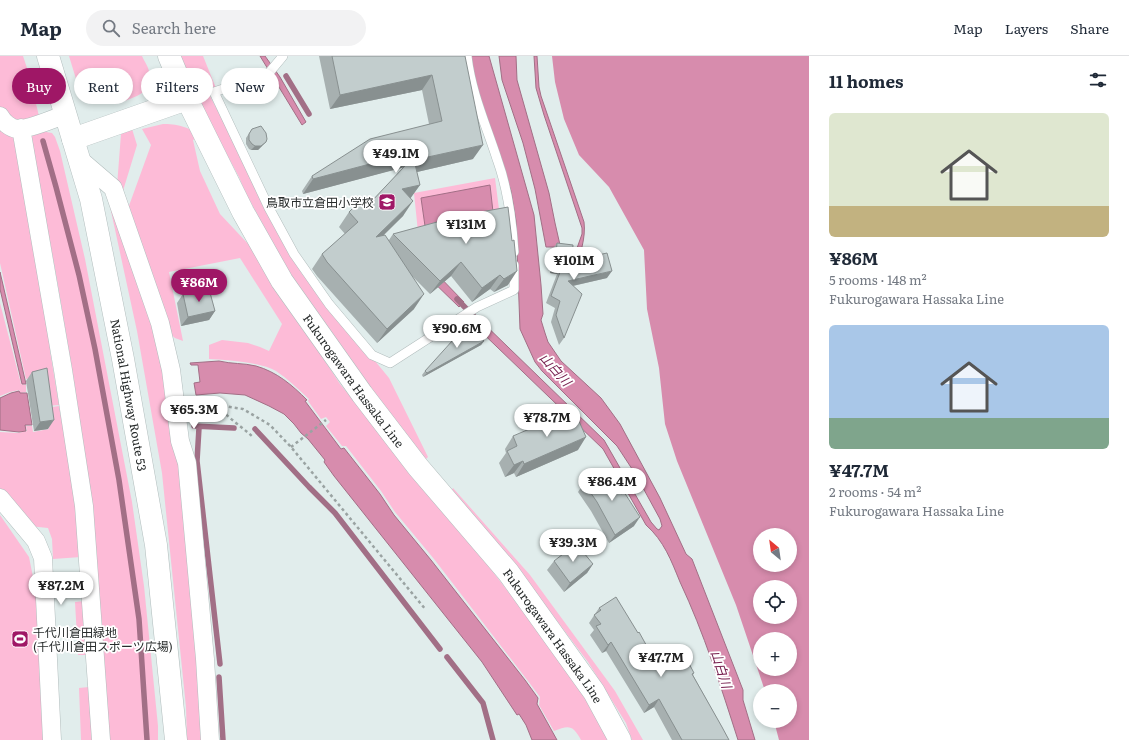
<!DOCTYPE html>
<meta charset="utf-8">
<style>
:root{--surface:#fff;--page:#f2f2f3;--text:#1f2937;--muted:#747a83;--line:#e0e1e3;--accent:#9f1766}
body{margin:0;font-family:Literata,"Noto Sans JP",serif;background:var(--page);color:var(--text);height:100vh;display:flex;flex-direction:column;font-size:15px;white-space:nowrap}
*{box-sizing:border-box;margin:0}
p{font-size:13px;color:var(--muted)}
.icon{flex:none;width:22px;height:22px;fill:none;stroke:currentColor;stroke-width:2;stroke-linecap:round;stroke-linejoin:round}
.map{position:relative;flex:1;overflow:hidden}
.drawer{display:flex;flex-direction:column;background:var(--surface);width:320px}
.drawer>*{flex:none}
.guide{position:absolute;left:12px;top:12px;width:380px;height:36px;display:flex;gap:8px}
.needle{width:26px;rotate:331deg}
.controls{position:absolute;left:753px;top:472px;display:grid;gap:8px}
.controls a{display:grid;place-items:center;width:44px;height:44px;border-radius:50%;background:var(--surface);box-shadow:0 2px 6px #0003;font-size:20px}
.price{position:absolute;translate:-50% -34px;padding:0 9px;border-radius:14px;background:#fff;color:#222;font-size:13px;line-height:26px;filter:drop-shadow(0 1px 2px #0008)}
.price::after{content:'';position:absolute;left:50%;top:24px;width:12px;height:9px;margin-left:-6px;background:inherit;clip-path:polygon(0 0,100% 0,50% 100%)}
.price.active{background:var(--accent);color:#fff}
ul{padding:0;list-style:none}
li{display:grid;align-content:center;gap:8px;height:212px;padding:0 20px}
li span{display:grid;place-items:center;height:124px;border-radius:6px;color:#555}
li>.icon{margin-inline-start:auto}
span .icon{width:72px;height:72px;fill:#fffc;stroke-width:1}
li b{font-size:17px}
h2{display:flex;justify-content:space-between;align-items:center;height:48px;padding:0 20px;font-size:17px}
.chip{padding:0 14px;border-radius:18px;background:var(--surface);box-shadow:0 2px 6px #0003;font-size:14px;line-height:36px}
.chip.active{background:var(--accent);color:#fff}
header{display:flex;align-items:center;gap:24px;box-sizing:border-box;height:56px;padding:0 20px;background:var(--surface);border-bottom:1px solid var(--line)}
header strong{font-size:19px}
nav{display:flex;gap:22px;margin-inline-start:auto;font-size:14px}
.search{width:280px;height:36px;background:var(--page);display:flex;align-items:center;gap:10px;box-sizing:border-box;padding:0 14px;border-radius:22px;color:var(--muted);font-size:15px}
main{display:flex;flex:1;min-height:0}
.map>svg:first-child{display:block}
</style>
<header>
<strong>Map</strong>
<div class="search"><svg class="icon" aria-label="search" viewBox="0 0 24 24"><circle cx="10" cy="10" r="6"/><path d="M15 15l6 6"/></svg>Search here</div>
<nav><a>Map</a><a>Layers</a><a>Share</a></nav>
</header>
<main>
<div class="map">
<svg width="809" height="684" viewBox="0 0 809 684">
<rect width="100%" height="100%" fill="#e1edec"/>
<path fill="#fdbbd7" d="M0,0H23L28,15L39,60L24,66L7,61L0,51Z
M69,0H142C144,5 148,10 149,15C156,38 131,42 115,48L91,32L80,36Z
M179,0H203L216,32L186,21Z
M188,27L210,35L209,38L302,218L307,222L389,322L428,401L426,403L390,358L377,344L294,225L245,136L239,121Z
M163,68C175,68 191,70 198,81L193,84L200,115L220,158L251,191L340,328L480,499L534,569L579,632L609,684H581C573,669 569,669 554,675L539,649L540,641L528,625L434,503L395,456L381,435L346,390H342L326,370L330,366L326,361L321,363L308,345L309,343C298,333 288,323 276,315C261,306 226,304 209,303V289L222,284L248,287L260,291L269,295L282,268L240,202L169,216L183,285L175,282L169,277L126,158L151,89L142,73Z
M0,70L12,79L14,82L50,266V295L59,349L46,350L41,320L26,323L0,207Z
M132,73L137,89L122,138L117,130L121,78Z
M40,76H46L52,77L55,81L60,95L85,203L132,446L144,530L158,670V684H109L84,392L73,319L57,224L31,83L33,78Z
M495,122L500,161L418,176L414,137Z
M106,132L156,275L181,417L204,684H187L186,651L162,417L137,275Z
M0,247L21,328L26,329V336L20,337L19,334L10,336L0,340Z
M59,350L74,432L81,501L53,503L52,483L48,472L29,470L0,432V376L18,377L27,375L26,370H32L33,376L49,373L46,352Z
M453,432L530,519L615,635L643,684H632L626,667L588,606L520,516L451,435Z
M0,459L29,501L36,536L44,684H0Z
M84,545L87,599H78L75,546Z
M89,631L92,684H81L79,632Z"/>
<path fill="#d78cad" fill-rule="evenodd" d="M552,0H809V684H779L774,665H790V635H765L736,549L677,405L665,368L659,312L647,253L644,194L609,131L579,99L564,63L555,26ZM760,479H790V509H760ZM760,531H790V561H760ZM760,583H790V613H760Z"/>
<path fill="#d78cad" stroke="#a26f86" d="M260,0H265L280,21L306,66L302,69Z
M471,0H489L534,159L541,229L543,258L541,264L545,277L548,286L561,305L601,342L620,368L660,442L686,498L692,503L743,634V644L755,684H738C721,631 704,577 680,526C671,504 664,485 646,469L603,393L470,265L477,261L604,384L651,466L657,473L659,474L662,470L660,463L636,419L617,390L542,315L535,306L520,273L516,165L511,135L475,30Z
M499,0H516L517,24L549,137L555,167L560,189L558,191H546L535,133L523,87L502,24Z
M534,0H537L539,31L541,40L584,166C586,182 580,198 576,213L573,212L576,195L582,178V172L544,59L536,32Z
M490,129L493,156L425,170L421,142Z
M399,179L464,246L459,251L392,186Z
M0,216L26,328H22L0,233Z
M219,305C231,308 244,307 256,310C277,316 292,329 307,344L305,345L341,393L344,392L380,438L394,459L431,504L525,624L538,642L537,648L557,684H532L526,669L519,658L517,659L482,606L334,420L324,406L325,404L308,383L301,377L294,368L284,358L269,350L245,339L220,337L196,339L194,327L200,326L198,309H191L190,307Z
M19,335L20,337H27L32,369H25L26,375L19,376L0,374V342L11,337Z"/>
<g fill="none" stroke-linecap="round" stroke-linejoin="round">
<path stroke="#a26f86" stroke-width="5.5" d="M286,20L309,58
M43,85L56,131L79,219L95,293L119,424L139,563L147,684
M457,243L479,266
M194,370L234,372
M199,372L197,405L220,608
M255,373L309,431L335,457L440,593
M447,601L483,647L493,684
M219,621L223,684"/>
<g stroke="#b2bdbd" stroke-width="10">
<path id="service" d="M283,0L268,18L214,36L269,152L294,198L329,248L372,299L390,307L477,251L514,234V209
M467,0C471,36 486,69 497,103C508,133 512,164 514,196"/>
</g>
<g stroke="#b2bdbd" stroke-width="19">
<path id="minor" d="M0,60C3,66 10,72 17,73C27,74 56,62 66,58
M21,72L63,314L84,450L101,684
M78,102L113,132L160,267L171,314L180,385L187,407L205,603L210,684
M0,442L36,485L43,502L52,684"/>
</g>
<g stroke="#b2bdbd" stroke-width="23">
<path id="tertiary" d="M169,0L187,43"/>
</g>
<g stroke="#b2bdbd" stroke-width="23">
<g id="secondary">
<path id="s1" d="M73,83L187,43L243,156L282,225L362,338L418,411L508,516L594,636L620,684"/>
</g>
</g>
<g stroke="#b2bdbd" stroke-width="23">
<g id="trunk">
<path id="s2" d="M48,0L91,143L123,303L156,489L176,684"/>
</g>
</g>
<path stroke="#9aa3a2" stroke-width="2.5" stroke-dasharray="3 3" stroke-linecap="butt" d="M193,348H211L243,353L270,369L291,391L426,554
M218,350C228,362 242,371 253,381
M291,391L326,364"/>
<use href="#service" stroke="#fff" stroke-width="9"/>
<use href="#minor" stroke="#fff" stroke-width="18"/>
<use href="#tertiary" stroke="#fff" stroke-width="22"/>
<use href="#secondary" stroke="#fff" stroke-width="22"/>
<use href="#trunk" stroke="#fff" stroke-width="22"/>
</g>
<path fill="#a7b0b0" d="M319,0H465L473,103L417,116L420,129L410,142L403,160L383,180L389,184L393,178L508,151V229L494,236L490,233L472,246L451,220L430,238L413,221L414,253L377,287L317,220L312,213L322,198L345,178L339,171L349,156L370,147L404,111L303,138L302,135L312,120L429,68L422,34L330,53Z
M252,73L262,90L258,94H251L249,93L246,88V82Z
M557,187L572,205L607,222L573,230L564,282L559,289L551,266L555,252L546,247L557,218L550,217L552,194Z
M183,238L215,255L209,264L181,270L177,247Z
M484,285L481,289L423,321L422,319L425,315Z
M32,316L48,373L34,375L26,325Z
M513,380L578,394L516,421L514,417L505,421L499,407L506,397L505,393Z
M584,427L634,470L609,487L591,455L578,436Z
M574,493L593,508L587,517L564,536L547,514L554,505Z
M599,552L660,614L694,617L693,619L729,684H672L654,651L644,657L606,595L602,597L590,579L594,574L589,567Z"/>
<path fill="#889090" d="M432,19L422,34L330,53L340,39Z
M266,86L258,94H251L255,90Z
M483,89L473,103L404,119L414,104Z
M419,95L409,110L303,138L313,123Z
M420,129L410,143L402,133Z
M413,145L403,160L366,196L376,181Z
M461,206L451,220L430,238L440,225Z
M555,209L562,211L557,218L550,217Z
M517,215L508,229L494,236L504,223Z
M612,215L607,222L563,232L568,225Z
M500,219L490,233L472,246L482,232Z
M424,238L414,253L377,287L387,273Z
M215,255L209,264L181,270L188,261Z
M484,285L481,289L423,321L427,317Z
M54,364L48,373L34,375L40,366Z
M586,381L578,394L516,421L524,408Z
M523,405L514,417L505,421L514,409Z
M640,461L634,470L609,487L615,479Z
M593,508L587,517L564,536L570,527Z
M611,586L606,595L602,597L608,589Z
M659,643L654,651L644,657L649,649Z"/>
<path fill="#c2cdcd" stroke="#889090" d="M332,0H465L483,89L414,104L420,129L402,133L413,145L376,181L385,179L424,238L387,273L327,206L322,198L358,166L349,156L365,140L370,147L419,95L313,123L312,120L370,83L442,65L432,19L340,39Z
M261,70L266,77L267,83L266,86L261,90H255L252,88L249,84V78L252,73Z
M508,151L512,185L514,184L517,215L504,223L500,219L482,232L461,206L440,225L393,178L459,160Z
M557,187L573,189L572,205L607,197L612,215L568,225L582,238L564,282L556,259L560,245L551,240L562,211L555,209Z
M209,233L215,255L188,261L183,238Z
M475,273L484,285L427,317L425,315L453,284Z
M47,312L54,364L40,366L32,316Z
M574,354L586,381L524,408L523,405L514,409L507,395L517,390L513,380Z
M605,414L621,438L624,436L640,461L615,479L597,446L584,427Z
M572,491L574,493L579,491L593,508L570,527L554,505Z
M616,541L638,577L639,576L660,614L685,600L694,617L692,618L722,671L729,684H682L659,643L649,649L611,586L608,589L596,570L601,568L594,559L601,554L599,552Z"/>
<defs>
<g id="school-square" transform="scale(0.9)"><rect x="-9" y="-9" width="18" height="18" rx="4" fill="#9f1766" stroke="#fff"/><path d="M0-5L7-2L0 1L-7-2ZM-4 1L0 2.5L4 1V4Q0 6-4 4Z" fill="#fff"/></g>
<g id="stadium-square" transform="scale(0.9)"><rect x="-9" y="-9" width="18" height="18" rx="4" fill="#9f1766" stroke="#fff"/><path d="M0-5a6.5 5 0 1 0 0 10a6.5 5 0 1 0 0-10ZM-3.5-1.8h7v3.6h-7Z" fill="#fff"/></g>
</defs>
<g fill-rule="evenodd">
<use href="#school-square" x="387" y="146"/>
<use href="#stadium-square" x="20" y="583"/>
</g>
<g text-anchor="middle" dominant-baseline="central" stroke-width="3.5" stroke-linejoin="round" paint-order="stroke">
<g font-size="12" fill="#272b2b" stroke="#fff" text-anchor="end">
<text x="374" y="146">鳥取市立倉田小学校</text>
<text x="33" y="576" text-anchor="start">千代川倉田緑地<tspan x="33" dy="14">(千代川倉田スポーツ広場)</tspan></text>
</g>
<g font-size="12" fill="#272b2b" stroke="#fff">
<text stroke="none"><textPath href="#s1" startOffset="449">Fukurogawara Hassaka Line</textPath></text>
<text stroke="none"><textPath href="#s2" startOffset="349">National Highway Route 53</textPath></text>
<text stroke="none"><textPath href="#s1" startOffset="773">Fukurogawara Hassaka Line</textPath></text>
</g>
<g font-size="13" font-style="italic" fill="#782150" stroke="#fff">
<text transform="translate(556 313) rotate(48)">山白川</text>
<text transform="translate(722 613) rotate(72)">山白川</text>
</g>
</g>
</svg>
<div class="controls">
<a><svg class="needle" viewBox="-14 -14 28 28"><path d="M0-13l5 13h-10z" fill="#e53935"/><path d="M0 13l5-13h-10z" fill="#747a83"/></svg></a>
<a><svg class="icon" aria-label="locate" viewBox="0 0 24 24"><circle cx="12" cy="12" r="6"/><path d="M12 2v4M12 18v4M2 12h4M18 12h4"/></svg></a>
<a>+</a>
<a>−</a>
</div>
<b class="price" style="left:396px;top:118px">¥49.1M</b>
<b class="price" style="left:466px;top:189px">¥131M</b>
<b class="price" style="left:574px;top:225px">¥101M</b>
<b class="price active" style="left:199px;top:247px">¥86M</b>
<b class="price" style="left:457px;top:293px">¥90.6M</b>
<b class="price" style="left:194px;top:374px">¥65.3M</b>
<b class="price" style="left:547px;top:382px">¥78.7M</b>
<b class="price" style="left:612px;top:446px">¥86.4M</b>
<b class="price" style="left:573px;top:507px">¥39.3M</b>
<b class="price" style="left:61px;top:550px">¥87.2M</b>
<b class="price" style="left:661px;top:622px">¥47.7M</b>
<div class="guide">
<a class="chip active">Buy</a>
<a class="chip">Rent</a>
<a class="chip">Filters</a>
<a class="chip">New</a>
</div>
</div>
<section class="drawer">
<h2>11 homes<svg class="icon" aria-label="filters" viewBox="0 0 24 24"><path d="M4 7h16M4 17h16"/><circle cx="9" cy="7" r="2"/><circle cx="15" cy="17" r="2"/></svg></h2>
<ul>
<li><span style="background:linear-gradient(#dfe7d0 75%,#c2b280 0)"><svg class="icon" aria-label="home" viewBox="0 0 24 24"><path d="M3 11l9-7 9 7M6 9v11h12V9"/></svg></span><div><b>¥86M</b><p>5 rooms · 148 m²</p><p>Fukurogawara Hassaka Line</p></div></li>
<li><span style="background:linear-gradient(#a9c7e8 75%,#7fa58c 0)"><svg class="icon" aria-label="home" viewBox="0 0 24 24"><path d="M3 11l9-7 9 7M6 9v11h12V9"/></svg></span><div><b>¥47.7M</b><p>2 rooms · 54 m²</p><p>Fukurogawara Hassaka Line</p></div></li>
</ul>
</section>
</main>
